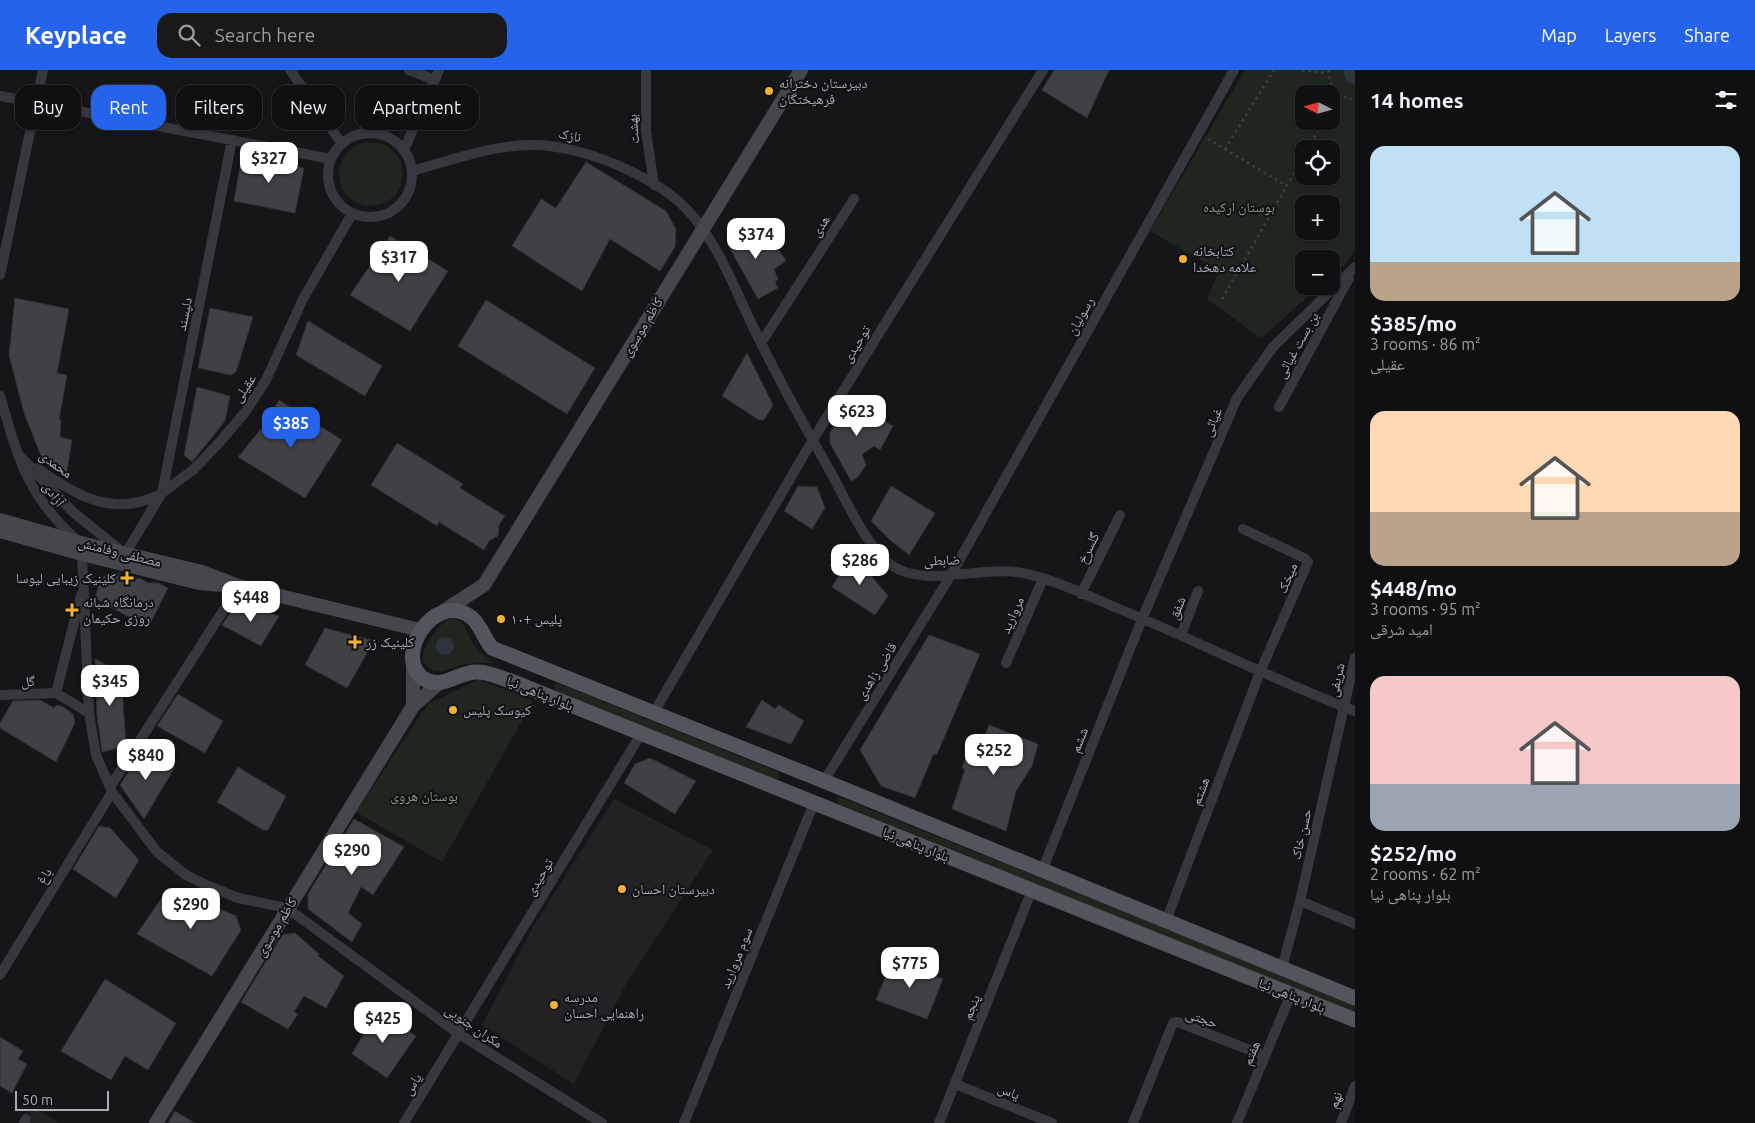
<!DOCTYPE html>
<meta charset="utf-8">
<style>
:root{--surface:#101012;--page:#19191b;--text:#f1f3f6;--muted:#9c9d9f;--line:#303032;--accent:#2563eb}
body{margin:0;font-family:Ubuntu,"Noto Naskh Arabic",sans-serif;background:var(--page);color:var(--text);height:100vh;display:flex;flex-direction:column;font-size:19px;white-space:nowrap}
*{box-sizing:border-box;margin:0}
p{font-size:16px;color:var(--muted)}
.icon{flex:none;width:28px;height:28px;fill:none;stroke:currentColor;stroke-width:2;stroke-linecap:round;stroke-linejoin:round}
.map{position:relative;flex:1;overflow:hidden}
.side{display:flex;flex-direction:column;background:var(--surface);width:400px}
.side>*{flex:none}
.top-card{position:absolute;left:15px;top:15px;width:475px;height:45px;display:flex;gap:10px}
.needle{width:32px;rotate:276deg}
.controls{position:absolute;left:1295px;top:15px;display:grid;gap:10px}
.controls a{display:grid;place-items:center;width:45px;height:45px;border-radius:10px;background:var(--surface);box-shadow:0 1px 4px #0004,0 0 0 1px var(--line);font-size:25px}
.scale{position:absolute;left:15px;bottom:12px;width:94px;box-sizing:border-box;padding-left:5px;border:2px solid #a8adb8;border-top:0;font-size:14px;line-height:18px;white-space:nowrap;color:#a8adb8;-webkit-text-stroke:4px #111113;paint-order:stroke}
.price{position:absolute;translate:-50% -42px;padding:0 11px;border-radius:10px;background:#fff;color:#222;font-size:16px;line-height:32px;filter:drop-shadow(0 1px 2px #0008)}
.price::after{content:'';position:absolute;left:50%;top:30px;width:15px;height:11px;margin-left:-8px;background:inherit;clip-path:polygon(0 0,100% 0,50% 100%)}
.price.selected{background:var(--accent);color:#fff}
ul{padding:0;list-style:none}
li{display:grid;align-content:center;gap:10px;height:265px;padding:0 15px}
li span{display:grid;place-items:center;height:155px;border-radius:15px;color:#555}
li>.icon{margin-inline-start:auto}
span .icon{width:90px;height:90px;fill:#fffc;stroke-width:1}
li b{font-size:21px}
h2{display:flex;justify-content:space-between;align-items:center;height:60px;padding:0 15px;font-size:21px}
.chip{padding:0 18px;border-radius:15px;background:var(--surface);box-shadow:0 1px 4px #0004,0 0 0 1px var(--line);font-size:18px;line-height:45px}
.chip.selected{background:var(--accent);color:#fff}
header{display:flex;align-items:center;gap:30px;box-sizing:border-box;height:70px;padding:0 25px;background:var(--accent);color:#fff}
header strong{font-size:24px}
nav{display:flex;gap:28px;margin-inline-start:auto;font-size:18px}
.search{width:350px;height:45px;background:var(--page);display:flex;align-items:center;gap:12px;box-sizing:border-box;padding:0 18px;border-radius:15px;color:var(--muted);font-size:19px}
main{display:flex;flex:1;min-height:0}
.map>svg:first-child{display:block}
</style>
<header>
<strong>Keyplace</strong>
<div class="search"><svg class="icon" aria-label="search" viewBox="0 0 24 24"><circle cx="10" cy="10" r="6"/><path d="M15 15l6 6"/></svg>Search here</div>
<nav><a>Map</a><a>Layers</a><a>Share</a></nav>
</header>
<main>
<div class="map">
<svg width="1355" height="1053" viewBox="0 0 1355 1053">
<rect width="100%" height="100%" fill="#161618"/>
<path fill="#222225" d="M614,729L713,780L625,916L574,1014L482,955L532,859Z
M34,1038L60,1053H25Z"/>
<path fill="#1e261f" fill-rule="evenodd" d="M1245,0H1355V179L1346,194L1331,207V189H1304V216H1320L1261,268L1207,229L1219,201L1150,161ZM1304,24H1331V51H1304ZM1304,79H1331V106H1304ZM1304,134H1331V161H1304Z
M339 104a32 32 0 1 1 64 0a32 32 0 1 1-64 0Z
M450,549L459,550C466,557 468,565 473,574C479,582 486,587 494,593C485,593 475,592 466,594C448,597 434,611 422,589C425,574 436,556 450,549Z
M479,609L533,631L442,792L356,742L428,634Z
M558,613L778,702L780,707L777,710L556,622L553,616Z
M839,727L1355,935V943L839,734L836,728Z"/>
<path fill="#2c353c" d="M1343,0H1355V15L1346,11Z
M436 576a9 9 0 1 1 18 0a9 9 0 1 1-18 0Z"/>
<path fill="#404145" stroke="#303034" d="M1054,0H1109L1087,48L1042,20Z
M245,86L304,98L295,143L234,131L241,90Z
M586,92L666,141L676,159L675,177L660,201L610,169L582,221L512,176L541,129L556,138Z
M730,156L753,157L751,169L774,172L786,191L774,199L778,209L775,212L778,218L758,229L729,177Z
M390,166L448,201L410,261L350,225Z
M15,228L69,239L57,303L67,305L59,350H61L60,367L72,370L66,408L44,393L24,343L9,285Z
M486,230L595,298L567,344L458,276Z
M210,238L253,247L236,302L231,305L198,298Z
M308,251L382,296L365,326L296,285Z
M747,283L773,335L764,350H759L722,326Z
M197,317L230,326L225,351L192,392L184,385Z
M279,330L342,370L305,428L238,387L265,354Z
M850,330L893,356L880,380L874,376L862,384L866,395L858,407L851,411L830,373V363Z
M397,373L463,414L460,418L505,446L499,455L498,466L489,471L484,480L439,452L437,456L371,415Z
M798,416L817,417L825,438L812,459L784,441Z
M891,416L935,443L909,485L890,470L871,451Z
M853,483L888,526L875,545L832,517Z
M115,502L127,507L129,505L138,509L139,508L149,513H158L168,518L148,558L95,528L99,513L104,507Z
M236,534L279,546L261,576L222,555Z
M325,558L374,571L347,618L305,595Z
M929,565L980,584L937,684L933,685L915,728L881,716L860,680Z
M95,589L121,602L126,676L102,682L97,645Z
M178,624L223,651L205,683L157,656Z
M40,630L54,638L56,635L62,636L73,644L75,653L56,692L0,658V653L13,631Z
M762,630L775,639L779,635L804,651L791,674L746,657Z
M989,655L1038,674L1032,696L1016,721L1006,761L952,739L965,699L962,698L972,671L981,674Z
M143,679L175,697L144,749L120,715Z
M650,688L696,711L675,744L624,713L635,694Z
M238,697L286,726L268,760H263L217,732Z
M354,749L404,777L373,825L361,817L348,843L362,854L352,872L308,839V824Z
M99,756L110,758L139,790L116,828L73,799Z
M167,820H173L236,846L241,860L212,906L137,864Z
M295,863L319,884L318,886L344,906L326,938L304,926L294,942L298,944L288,959L241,932L282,865Z
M892,890L943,909L927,949L876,930Z
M105,909L176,953L148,1000L125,986L111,1010L61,981Z
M377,941L416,966L387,1008L352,984Z
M0,967L23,981L18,989L27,994L12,1023L0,1016Z
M175,1041L195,1053H168Z"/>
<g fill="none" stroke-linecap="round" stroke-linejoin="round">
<path stroke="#3d3f44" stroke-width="2.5" stroke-dasharray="2.5 4" stroke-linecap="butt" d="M1302,0L1328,3
M1329,0C1328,17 1339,28 1355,30
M1331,38L1339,24
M1208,69L1287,116
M1225,79L1274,0
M1308,79L1323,51
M1222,229L1304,86"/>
<path stroke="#37383d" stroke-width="10" d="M290,0L342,74
M409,0L435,10
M646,0V61L654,115
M0,26L331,89
M328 105a42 42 0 1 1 84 0a42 42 0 1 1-84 0Z
M404,80L439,0
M412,101C451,90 489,76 530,75C578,73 660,107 692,145C720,178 736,222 755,261C778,308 803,354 829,399C845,428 865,475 891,495C927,520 984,493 1027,504C1058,511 1088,526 1117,538C1197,571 1274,610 1355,641
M0,205L43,0
M761,273L854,129
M0,326C18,388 27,426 78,471
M1279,337L1349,208
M18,384L73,442L125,484L162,423L193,400L219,373L246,341L266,310L303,229L352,144
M37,398C76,426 113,448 161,424
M162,423L232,70
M82,484L89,643L96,685L112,722L157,782L186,805L206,815L238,828L287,838L459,964L602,1053
M1081,524L1120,445
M1181,565L1198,521
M1006,593L1043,509
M56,623L81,525
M56,623L89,643
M0,625L56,623
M653,644L812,371L1043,0
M824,711L951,505L1234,0
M110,717L239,516
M1042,801L1142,549L1237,328L1273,277L1355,197
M1300,831L1355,854
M1166,851L1260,602L1308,492L1304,488L1243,459
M1282,898L1300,831L1355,588
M0,905L112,722
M955,1014L1052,1053
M24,1053L26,1049
M404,1053L641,664
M684,1053L814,733
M939,1053L1028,830
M1133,1053L1173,953L1178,952L1265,986
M1237,1053L1291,924
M1341,1053L1355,1016"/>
<path stroke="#45474d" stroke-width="14" d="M0,450L81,473L202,502L239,516L420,560
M0,461L82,484L199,513L223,515
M445,540L484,515L801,0
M413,636V592
M156,1053L413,636L439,613"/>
<path stroke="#53555c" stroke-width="15" d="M1355,928L824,711L492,578C484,569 481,555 471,547C433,519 390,591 426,610C445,619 459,601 478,602C489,602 500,608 511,611L1355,950"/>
</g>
<g fill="#f2b134" stroke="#111113" stroke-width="2">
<circle cx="769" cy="21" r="5"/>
<circle cx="1183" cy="189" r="5"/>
<path d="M124.5 500.5h5v5h5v5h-5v5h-5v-5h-5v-5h5z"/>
<path d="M69.5 532.5h5v5h5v5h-5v5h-5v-5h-5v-5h5z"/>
<circle cx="501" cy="549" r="5"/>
<path d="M352.5 564.5h5v5h5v5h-5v5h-5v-5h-5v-5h5z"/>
<circle cx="453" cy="640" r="5"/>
<circle cx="622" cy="819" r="5"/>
<circle cx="554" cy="935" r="5"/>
</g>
<g text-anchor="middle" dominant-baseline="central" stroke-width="4" stroke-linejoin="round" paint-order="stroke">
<g font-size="14" fill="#a8adb8" stroke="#111113" text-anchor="start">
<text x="779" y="13">دبیرستان دخترانه<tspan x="779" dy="16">فرهیختگان</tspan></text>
<text x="1193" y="181">کتابخانه<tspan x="1193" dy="16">علامه دهخدا</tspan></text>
<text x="116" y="508" text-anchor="end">کلینیک زیبایی لیوسا</text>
<text x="83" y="532">درمانگاه شبانه<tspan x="83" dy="16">روزی حکیمان</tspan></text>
<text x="511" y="549">پلیس +۱۰</text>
<text x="366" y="572">کلینیک زر</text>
<text x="463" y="640">کیوسک پلیس</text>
<text x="632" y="819">دبیرستان احسان</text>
<text x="564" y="927">مدرسه<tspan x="564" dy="16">راهنمایی احسان</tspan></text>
</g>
<g font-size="14" fill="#a8adb8" stroke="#111113">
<text transform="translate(633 59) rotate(-95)">بهشت</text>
<text transform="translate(570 65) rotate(11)">نازک</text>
<text transform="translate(820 156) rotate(-57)">هدی</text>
<text transform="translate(184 244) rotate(-79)">دلپسند</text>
<text transform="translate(1080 246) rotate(-61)">رسولیان</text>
<text transform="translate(642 257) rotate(-59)">کاظم موسوی</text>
<text transform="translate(856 274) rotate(-58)">توحیدی</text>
<text transform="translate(1297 275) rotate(-61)">بن بست غیاثی</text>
<text transform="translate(244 318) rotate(-56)">عقیلی</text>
<text transform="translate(1212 352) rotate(-67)">غیاثی</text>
<text transform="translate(56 394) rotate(36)">محمدی</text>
<text transform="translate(54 424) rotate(54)">آزادی</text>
<text transform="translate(1088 478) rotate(-64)">گلسرخ</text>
<text transform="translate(120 482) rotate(14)">مصطفی وفامنش</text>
<text transform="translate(942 490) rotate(-2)">ضابطی</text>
<text transform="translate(1287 508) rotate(-67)">میخک</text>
<text transform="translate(1177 538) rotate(-68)">شفق</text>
<text transform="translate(1012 545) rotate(-66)">مروارید</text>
<text transform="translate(876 601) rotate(-58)">قاضی زاهدی</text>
<text transform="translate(1336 610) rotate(-77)">شریفی</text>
<text transform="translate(28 611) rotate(-2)">گل</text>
<text transform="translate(540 623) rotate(22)">بلوار پناهی نیا</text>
<text transform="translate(1079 670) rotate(-68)">ششم</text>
<text transform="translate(1200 721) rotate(-69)">هشتم</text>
<text transform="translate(1301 764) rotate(-77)">حسن خاک</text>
<text transform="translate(916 774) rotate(22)">بلوار پناهی نیا</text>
<text transform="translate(44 806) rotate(-59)">باغ</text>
<text transform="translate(539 807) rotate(-59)">توحیدی</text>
<text transform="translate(276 857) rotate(-59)">کاظم موسوی</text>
<text transform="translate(736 888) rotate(-68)">سوم مروارید</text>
<text transform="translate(1292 925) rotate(22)">بلوار پناهی نیا</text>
<text transform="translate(971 937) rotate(-68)">پنجم</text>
<text transform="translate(1202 948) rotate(19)">حجتی</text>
<text transform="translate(474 956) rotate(34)">مکران جنوبی</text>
<text transform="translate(1251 983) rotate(-67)">هفتم</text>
<text transform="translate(412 1014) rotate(-58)">یاس</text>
<text transform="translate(1009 1021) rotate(22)">یاس</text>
<text transform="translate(1335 1030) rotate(-70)">نهم</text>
</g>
<g font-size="14" fill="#7fa381" stroke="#111113">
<text x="1239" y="137">بوستان ارکیده</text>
<text x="424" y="726">بوستان هروی</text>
</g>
</g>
</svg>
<div class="controls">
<a><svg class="needle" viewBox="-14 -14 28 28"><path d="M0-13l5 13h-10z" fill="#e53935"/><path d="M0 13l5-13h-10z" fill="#9c9d9f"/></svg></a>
<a><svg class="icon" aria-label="locate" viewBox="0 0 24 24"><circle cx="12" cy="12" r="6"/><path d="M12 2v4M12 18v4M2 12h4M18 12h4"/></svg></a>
<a>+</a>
<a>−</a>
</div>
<div class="scale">50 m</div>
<b class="price" style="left:269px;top:114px">$327</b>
<b class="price" style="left:756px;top:190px">$374</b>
<b class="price" style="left:399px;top:213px">$317</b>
<b class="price" style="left:857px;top:367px">$623</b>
<b class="price selected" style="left:291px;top:379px">$385</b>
<b class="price" style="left:860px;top:516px">$286</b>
<b class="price" style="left:251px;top:553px">$448</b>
<b class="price" style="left:110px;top:637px">$345</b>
<b class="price" style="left:994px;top:706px">$252</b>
<b class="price" style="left:146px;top:711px">$840</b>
<b class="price" style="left:352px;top:806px">$290</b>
<b class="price" style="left:191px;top:860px">$290</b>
<b class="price" style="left:910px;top:919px">$775</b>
<b class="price" style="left:383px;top:974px">$425</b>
<div class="top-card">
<a class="chip">Buy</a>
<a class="chip selected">Rent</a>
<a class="chip">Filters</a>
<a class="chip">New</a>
<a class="chip">Apartment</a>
</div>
</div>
<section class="side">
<h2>14 homes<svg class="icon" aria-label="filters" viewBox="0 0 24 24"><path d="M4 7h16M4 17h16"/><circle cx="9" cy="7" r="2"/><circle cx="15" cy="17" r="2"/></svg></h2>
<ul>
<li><span style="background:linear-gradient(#bfe0f5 75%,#b9a48a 0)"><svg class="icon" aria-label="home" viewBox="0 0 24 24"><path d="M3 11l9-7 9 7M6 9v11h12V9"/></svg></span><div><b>$385/mo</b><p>3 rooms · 86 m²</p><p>عقیلی</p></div></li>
<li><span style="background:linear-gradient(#ffd9b3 65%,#b9a48a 0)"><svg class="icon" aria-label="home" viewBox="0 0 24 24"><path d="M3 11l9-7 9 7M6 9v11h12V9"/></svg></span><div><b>$448/mo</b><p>3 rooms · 95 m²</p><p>امید شرقی</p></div></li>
<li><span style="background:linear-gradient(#f6c9c9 70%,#9aa5b1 0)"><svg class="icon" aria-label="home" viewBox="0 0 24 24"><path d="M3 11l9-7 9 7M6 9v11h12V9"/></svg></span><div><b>$252/mo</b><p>2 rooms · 62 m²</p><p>بلوار پناهی نیا</p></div></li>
</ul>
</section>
</main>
